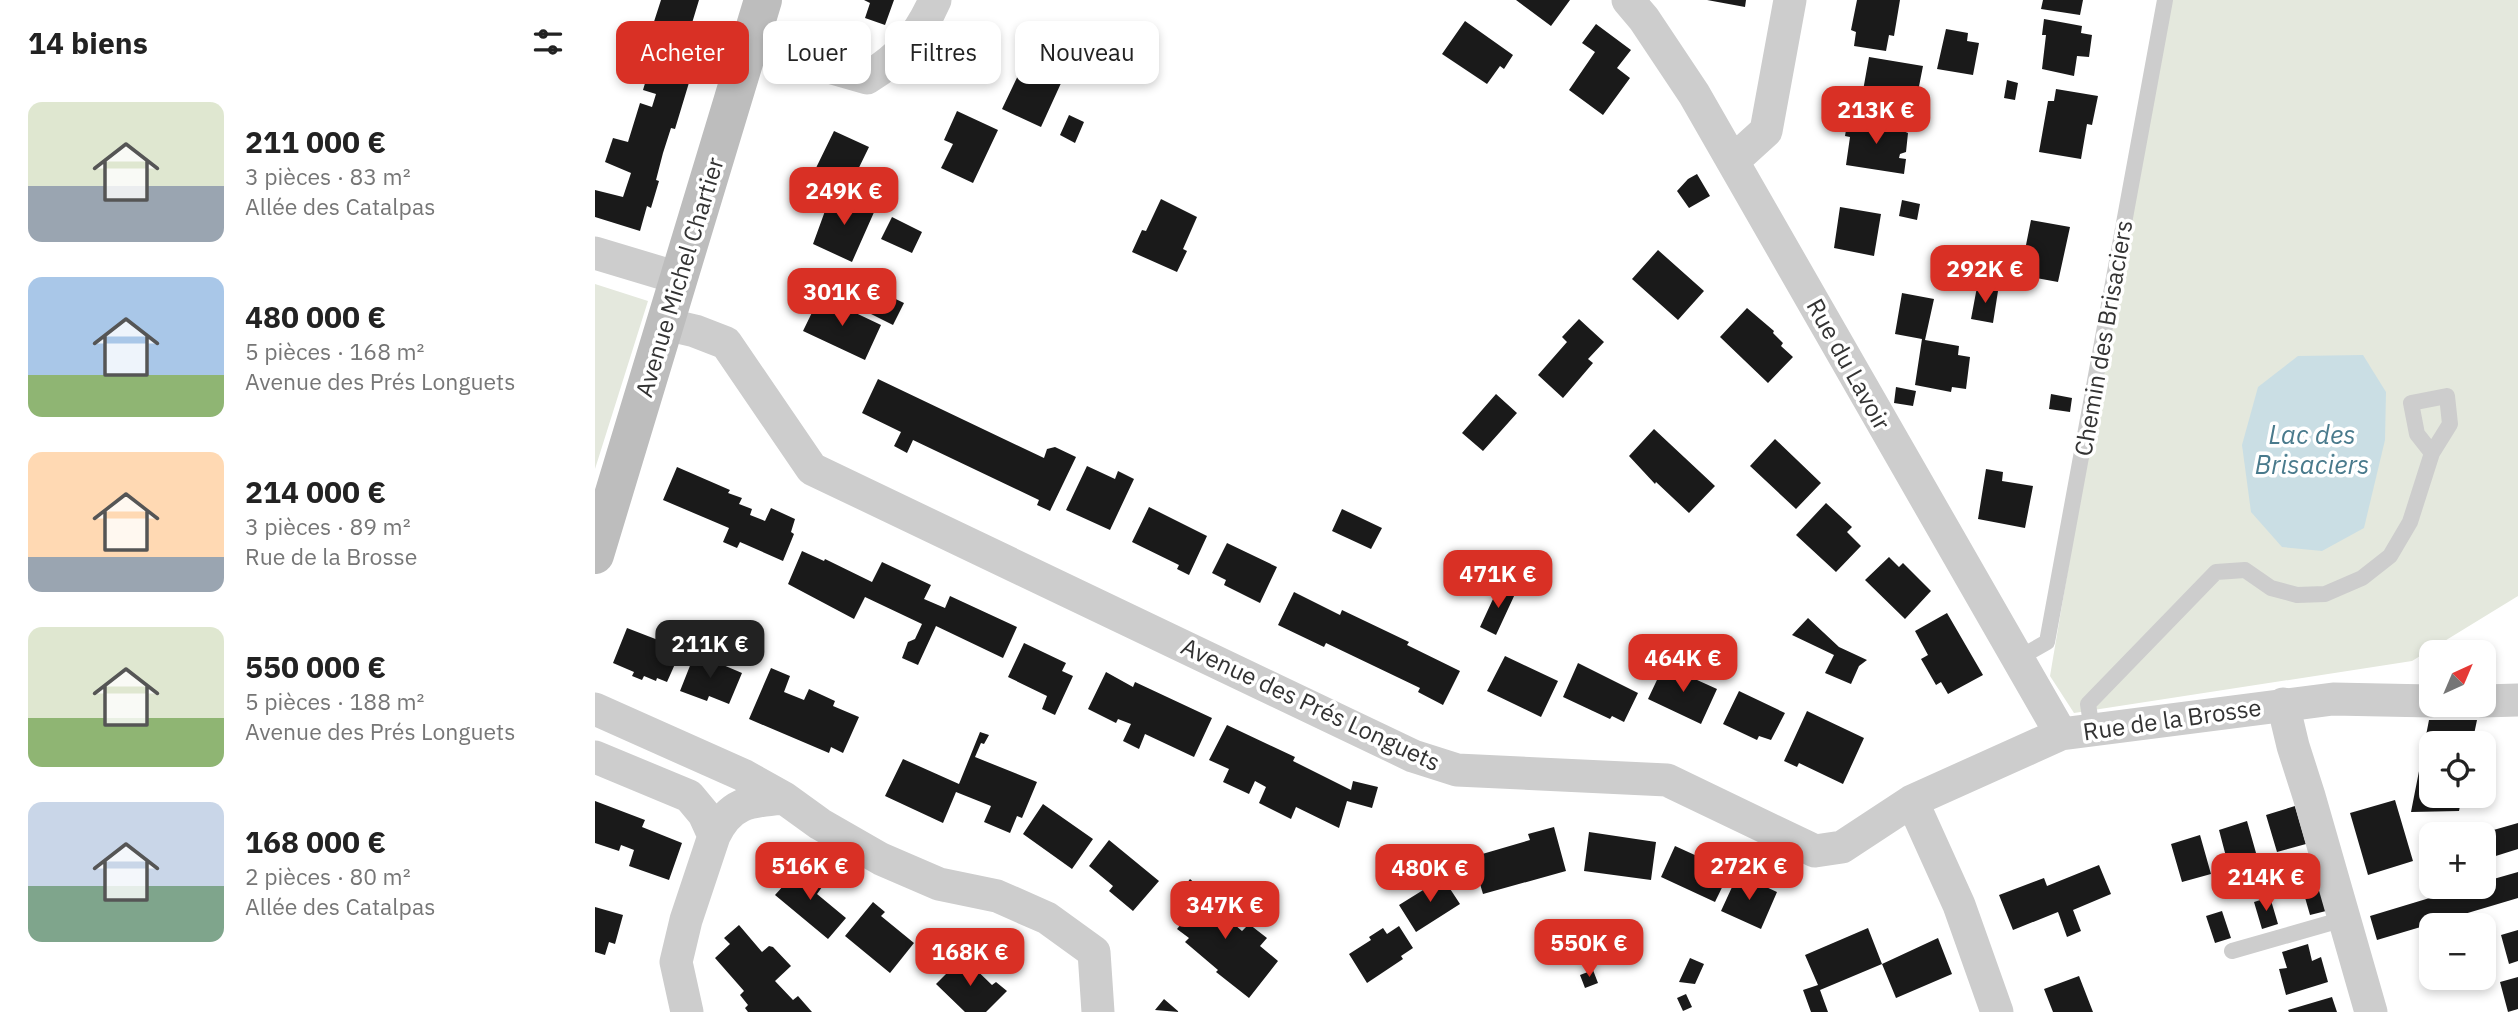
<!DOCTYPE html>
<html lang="fr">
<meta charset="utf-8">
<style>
:root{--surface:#fff;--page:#f6f6f6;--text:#222;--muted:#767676;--accent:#d93025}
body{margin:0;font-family:"IBM Plex Sans",sans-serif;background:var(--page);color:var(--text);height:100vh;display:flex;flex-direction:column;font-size:26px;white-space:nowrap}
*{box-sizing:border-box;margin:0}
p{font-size:23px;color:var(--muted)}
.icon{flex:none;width:38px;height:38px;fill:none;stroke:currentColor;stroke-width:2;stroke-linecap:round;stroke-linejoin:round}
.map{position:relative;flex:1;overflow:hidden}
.sheet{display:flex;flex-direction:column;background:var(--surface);width:595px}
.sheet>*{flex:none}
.guide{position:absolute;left:21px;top:21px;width:665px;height:63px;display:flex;gap:14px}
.needle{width:46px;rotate:44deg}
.controls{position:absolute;left:1824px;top:640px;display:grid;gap:14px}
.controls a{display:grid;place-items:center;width:77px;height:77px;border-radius:14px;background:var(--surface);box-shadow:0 4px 10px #0003;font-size:35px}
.price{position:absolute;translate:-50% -60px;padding:0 16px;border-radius:14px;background:var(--accent);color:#fff;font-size:23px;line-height:46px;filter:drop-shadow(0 2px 4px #0008)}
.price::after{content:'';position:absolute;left:50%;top:42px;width:21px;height:16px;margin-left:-10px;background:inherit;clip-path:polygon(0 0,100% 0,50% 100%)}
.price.on{background:#222;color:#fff}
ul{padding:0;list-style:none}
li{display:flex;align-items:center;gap:21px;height:175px;padding:0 28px}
li span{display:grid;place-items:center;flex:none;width:196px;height:140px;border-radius:14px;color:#555}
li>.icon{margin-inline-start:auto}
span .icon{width:84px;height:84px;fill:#fffc;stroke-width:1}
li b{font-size:30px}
h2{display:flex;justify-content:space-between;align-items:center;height:84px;padding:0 28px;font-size:30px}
.pill{padding:0 24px;border-radius:14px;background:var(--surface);box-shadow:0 4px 10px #0003;font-size:24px;line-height:63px}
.pill.on{background:var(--accent);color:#fff}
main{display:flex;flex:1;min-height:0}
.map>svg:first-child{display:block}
</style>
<main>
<section class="sheet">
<h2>14 biens<svg class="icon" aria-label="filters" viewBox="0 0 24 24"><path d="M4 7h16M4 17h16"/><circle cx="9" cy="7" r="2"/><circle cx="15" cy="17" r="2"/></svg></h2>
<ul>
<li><span style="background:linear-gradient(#dfe7d0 60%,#9aa5b1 0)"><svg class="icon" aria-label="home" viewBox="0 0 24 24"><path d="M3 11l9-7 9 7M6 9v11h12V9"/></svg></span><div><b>211 000 €</b><p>3 pièces · 83 m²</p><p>Allée des Catalpas</p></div></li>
<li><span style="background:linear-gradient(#a9c7e8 70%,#8fb573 0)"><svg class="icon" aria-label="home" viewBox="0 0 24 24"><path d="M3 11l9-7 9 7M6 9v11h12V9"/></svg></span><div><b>480 000 €</b><p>5 pièces · 168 m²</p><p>Avenue des Prés Longuets</p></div></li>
<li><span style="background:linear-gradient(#ffd9b3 75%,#9aa5b1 0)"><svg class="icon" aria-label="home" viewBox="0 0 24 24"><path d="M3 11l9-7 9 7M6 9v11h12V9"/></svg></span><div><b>214 000 €</b><p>3 pièces · 89 m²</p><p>Rue de la Brosse</p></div></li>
<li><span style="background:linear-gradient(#dfe7d0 65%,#8fb573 0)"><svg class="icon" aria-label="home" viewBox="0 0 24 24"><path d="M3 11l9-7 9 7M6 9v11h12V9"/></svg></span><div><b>550 000 €</b><p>5 pièces · 188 m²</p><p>Avenue des Prés Longuets</p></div></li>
<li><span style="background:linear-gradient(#c9d6e8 60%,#7fa58c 0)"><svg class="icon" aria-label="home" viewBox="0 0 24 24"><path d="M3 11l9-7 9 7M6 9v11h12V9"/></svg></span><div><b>168 000 €</b><p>2 pièces · 80 m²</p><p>Allée des Catalpas</p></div></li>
</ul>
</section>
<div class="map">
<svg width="1923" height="1012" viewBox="0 0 1923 1012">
<rect width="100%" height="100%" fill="#fff"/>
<path fill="#e4e8dd" d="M1569,0H1923V596L1817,661L1479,713L1455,676Z
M0,284L53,301L0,469Z"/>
<path fill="#cadee4" d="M1768,355L1791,392L1790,440L1769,528L1727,551L1687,547L1656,512L1647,445L1663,387L1703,356Z"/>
<path fill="#1a1a1a" d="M66,0H104L91,43L95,45L91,58L62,48L66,37L55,34Z
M269,0H299L290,25L270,18L275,3Z
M921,0H975L956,26Z
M1112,0H1151L1150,7Z
M1262,0H1305L1299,36L1294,35L1291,51L1259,46L1261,32L1256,30Z
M1448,0H1488L1485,15L1446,9Z
M1449,19L1487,26L1486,33L1497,35L1494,57L1482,56L1479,76L1447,69L1451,35H1447Z
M870,21L918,55L909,69L905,66L892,84L847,54Z
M1001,24L1036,50L1022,68L1035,78L1008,115L974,90L1000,52L987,43Z
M1351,29L1373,33L1372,41L1384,43L1378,75L1342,69Z
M1274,57L1328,66L1317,122L1264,113Z
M56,63L96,76L80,129L76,128L68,153L61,180L64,181L56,208L52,206L45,231L0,217V190L28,197L36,173L10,162L18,138L33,142L45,103L57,107L61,94L48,90Z
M429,63L467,81L446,127L407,109Z
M1412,80L1423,83L1420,100L1409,98Z
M1461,89L1503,96L1497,125L1492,124L1486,159L1444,152L1453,101H1459Z
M362,111L403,130L378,183L346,168L358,144L349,140Z
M474,115L489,122L480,143L465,135Z
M1253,118L1307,128L1308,131L1313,133L1311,152L1305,154L1304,158L1311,159L1309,174L1251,165L1255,137L1250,136Z
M239,131L274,147L255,186L220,170Z
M1102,174L1115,196L1094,208L1082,191L1093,179Z
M242,191L280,210L257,262L218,244L230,211L233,212Z
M566,199L602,217L588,249L592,251L582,272L537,252L547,230L551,231Z
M1307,200L1325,204L1322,220L1304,216Z
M1245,207L1286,214L1279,256L1239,248Z
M297,217L327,232L317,253L286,239Z
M1436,220L1475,227L1463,282L1425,275Z
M1063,250L1109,291L1083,320L1037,279Z
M1382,287L1403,291L1398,323L1376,319Z
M286,292L309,303L298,325L276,314Z
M1307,293L1339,299L1330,340L1364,346L1363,355L1375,357L1371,389L1357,387L1356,392L1320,385L1327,339L1300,334Z
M225,296L286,325L270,360L208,331Z
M1152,308L1179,331L1178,333L1188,343L1186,346L1198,357L1173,383L1125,337Z
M984,319L1009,342L993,359L998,363L968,398L943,375L972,342L967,337Z
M283,379L449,458L452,449L460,447L481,457L455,511L442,505L444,500L318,440L312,453L299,446L306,432L267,413Z
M1301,387L1321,391L1318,406L1299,403Z
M901,394L922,413L888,451L867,433Z
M1456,394L1477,398L1475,412L1454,409Z
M1059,429L1120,486L1094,513L1061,482L1060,484L1034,456Z
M1180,439L1226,483L1201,509L1155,466Z
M492,466L520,479L523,471L539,479L515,530L471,510Z
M82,467L135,490L133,493L147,498L144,504L157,509L155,515L170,521L176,508L200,519L196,532L199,534L188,561L145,542L142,548L128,542L134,528L68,500Z
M1391,469L1408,472L1407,481L1438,486L1430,528L1383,519Z
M1231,503L1257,527L1252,532L1266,546L1241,572L1201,535Z
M554,507L612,536L594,575L582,569L584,565L537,542Z
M747,509L787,528L776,549L737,531Z
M632,543L682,567L665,603L629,585L631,580L617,573Z
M207,551L229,561L230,559L277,582L287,562L336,585L329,599L350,608L355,596L422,627L408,658L341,626L323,665L307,658L313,642L320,639L327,624L270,597L259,619L193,584Z
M1294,557L1304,567L1308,563L1336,591L1310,619L1270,580Z
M904,586L920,594L901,635L885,627Z
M699,592L745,615L747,610L814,642L812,645L865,671L848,705L823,692L825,688L731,643L729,647L683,625Z
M1352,613L1388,675L1353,694L1346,682L1341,685L1326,659L1333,655L1320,631Z
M1213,618L1244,647L1272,660L1264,666L1256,684L1230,673L1239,655L1197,635Z
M32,628L76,645L73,651L84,655L72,682L62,678L61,681L49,676L47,680L37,676L39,672L18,663Z
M429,643L471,663L467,671L478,676L460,715L447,709L452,696L413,677Z
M100,653L147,673L134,704L114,696L112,701L85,691Z
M910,656L963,681L946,717L892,691Z
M983,663L1043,693L1029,722L1017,716L1015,719L968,697Z
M1069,665L1122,689L1106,724L1053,699Z
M176,668L195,676L189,692L209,700L214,689L240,701L238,706L264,717L248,753L236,747L234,753L154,719Z
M511,672L538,687L540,682L617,718L599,757L550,734L544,749L528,741L536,724L523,719L521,723L493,709Z
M1144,691L1190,713L1176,740L1164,736L1162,740L1128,724Z
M1212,711L1269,738L1248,784L1204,763L1202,767L1189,761Z
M1834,720H1882L1877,744H1836V796H1867L1864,811L1816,812Z
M632,725L700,757L698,761L756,790L758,781L783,787L777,808L752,801L744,828L701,807L696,819L664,803L671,787L660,781L654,794L628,782L634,769L614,760Z
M385,732L394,735L389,744L386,743L380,757L442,782L427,818L422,816L415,833L389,822L396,806L361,792L348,823L290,796L308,759L364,784Z
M1800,800L1818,861L1773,875L1755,813Z
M0,801L50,820L47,827L87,843L74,880L34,866L39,850L26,845L24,851L0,843Z
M448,804L498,839L477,869L428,834Z
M1700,806L1711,844L1682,852L1671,815Z
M1652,821L1663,860L1634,868L1624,830Z
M1923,823V849L1888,860V833Z
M959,827L971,871L888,894L877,857L935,840L933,834Z
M994,832L1061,842L1056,880L989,871Z
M1605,835L1616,874L1587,882L1576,844Z
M514,840L564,881L538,911L514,891L518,886L494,866Z
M1080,846L1135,871L1120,902L1066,877Z
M207,865L230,883L222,894L251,918L233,939L180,895Z
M1504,865L1516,894L1478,910L1486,931L1472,937L1463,912L1418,930L1404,895L1449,878L1452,886Z
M1923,872V898L1782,940L1775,916L1871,887H1888V882Z
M1143,874L1182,892L1166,929L1126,911Z
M846,875L865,904L821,932L804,905L833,887L832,884Z
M595,879L611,893L607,898L632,918L645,902L653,908L640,925L647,931L654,924L672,938L665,946L683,961L654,998L621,972L623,970L590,942L594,938L582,929L594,914L578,901Z
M1723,883L1731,911L1715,915L1707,887Z
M1675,897L1683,924L1667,929L1659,902Z
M278,902L290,912L286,916L319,943L295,973L250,936Z
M0,907L28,915L20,944L14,942L10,955L0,952Z
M1627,911L1636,938L1620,943L1611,916Z
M144,925L167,952L174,946L178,947L196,966L180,981L198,1000L203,996L217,1012H153L150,1008L153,1005L145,995L149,991L120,958L135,944L129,938Z
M804,926L818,948L806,956L808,959L772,983L754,954L776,940L774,937L788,928L792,934Z
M1273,928L1287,964L1343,938L1357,974L1301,998L1287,964L1225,990L1233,1012H1216L1208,990L1223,985L1210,955Z
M1923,930V961L1914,964L1906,935Z
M1713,944L1717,961L1726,957L1733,982L1691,995L1684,969L1692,968L1687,952Z
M368,957L397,985L401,982L412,991L391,1012H370L341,984Z
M1095,958L1109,964L1100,984L1084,982Z
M998,970L1003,983L990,988L985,975Z
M1484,976L1498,1012H1458L1449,989Z
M1923,977V1009L1913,1012L1905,982Z
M1091,994L1097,1007L1088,1011L1082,998Z
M1737,997L1742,1012H1694L1693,1010Z
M569,999L584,1012L560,1010Z"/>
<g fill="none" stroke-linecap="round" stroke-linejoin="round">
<path stroke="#cdcdcd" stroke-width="16" d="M1422,659L1452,642L1570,0
M1497,730L1493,704L1621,572L1650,570L1676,588L1702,595L1730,594L1767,578L1795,556L1815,522L1837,453L1855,424L1852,396L1816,403L1822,434L1837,453
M1637,951L1749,919"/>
<path stroke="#cdcdcd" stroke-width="33" d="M1033,0L1049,19L1099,94L1466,734
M154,44L272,78C306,57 324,36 340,0
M1138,161L1171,131L1195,0
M0,253L83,278
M70,324L100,331L131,343L217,469L818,756L862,770L1072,780L1220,851L1247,847L1317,801L1466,734L1738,699L1836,701
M1888,701L1923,700
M1688,704L1698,746L1714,796L1776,1012
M0,709L148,775L189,798L225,824L286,859L344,884L402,896L452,918L499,952L503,1012
M0,757L94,796L109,814L119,836L91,920L81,962L92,1012
M1317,801L1364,905L1402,1012
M119,836C135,802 155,801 189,798"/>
<path stroke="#bdbdbd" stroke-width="38" d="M0,555L168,0"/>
</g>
<g text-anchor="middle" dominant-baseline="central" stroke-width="7" stroke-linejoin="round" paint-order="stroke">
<g font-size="24" fill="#333" stroke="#fff">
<text transform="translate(84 277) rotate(-73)">Avenue Michel Chartier</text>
<text transform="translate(1508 338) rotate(-80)">Chemin des Brisaciers</text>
<text transform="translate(1254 364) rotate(61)">Rue du Lavoir</text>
<text transform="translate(716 704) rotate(25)">Avenue des Prés Longuets</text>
<text transform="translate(1577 719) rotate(-8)">Rue de la Brosse</text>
</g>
<g font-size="26" font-style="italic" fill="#497a8c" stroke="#fff">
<text x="1717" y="434">Lac des<tspan x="1717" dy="30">Brisaciers</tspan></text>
</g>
</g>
</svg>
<div class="controls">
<a><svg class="needle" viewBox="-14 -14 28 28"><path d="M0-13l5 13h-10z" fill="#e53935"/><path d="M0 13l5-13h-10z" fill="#767676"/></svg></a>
<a><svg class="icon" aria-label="locate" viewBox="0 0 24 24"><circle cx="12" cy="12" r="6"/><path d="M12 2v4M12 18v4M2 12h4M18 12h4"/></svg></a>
<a>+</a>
<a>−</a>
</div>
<b class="price" style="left:1281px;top:146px">213K €</b>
<b class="price" style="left:249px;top:227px">249K €</b>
<b class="price" style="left:1390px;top:305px">292K €</b>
<b class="price" style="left:247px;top:328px">301K €</b>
<b class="price" style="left:903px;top:610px">471K €</b>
<b class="price on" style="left:115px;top:680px">211K €</b>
<b class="price" style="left:1088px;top:694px">464K €</b>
<b class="price" style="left:215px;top:902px">516K €</b>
<b class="price" style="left:1154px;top:902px">272K €</b>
<b class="price" style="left:835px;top:904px">480K €</b>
<b class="price" style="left:1671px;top:913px">214K €</b>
<b class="price" style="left:630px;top:941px">347K €</b>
<b class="price" style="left:994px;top:979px">550K €</b>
<b class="price" style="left:375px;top:988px">168K €</b>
<div class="guide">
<a class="pill on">Acheter</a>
<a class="pill">Louer</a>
<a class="pill">Filtres</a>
<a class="pill">Nouveau</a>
</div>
</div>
</main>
